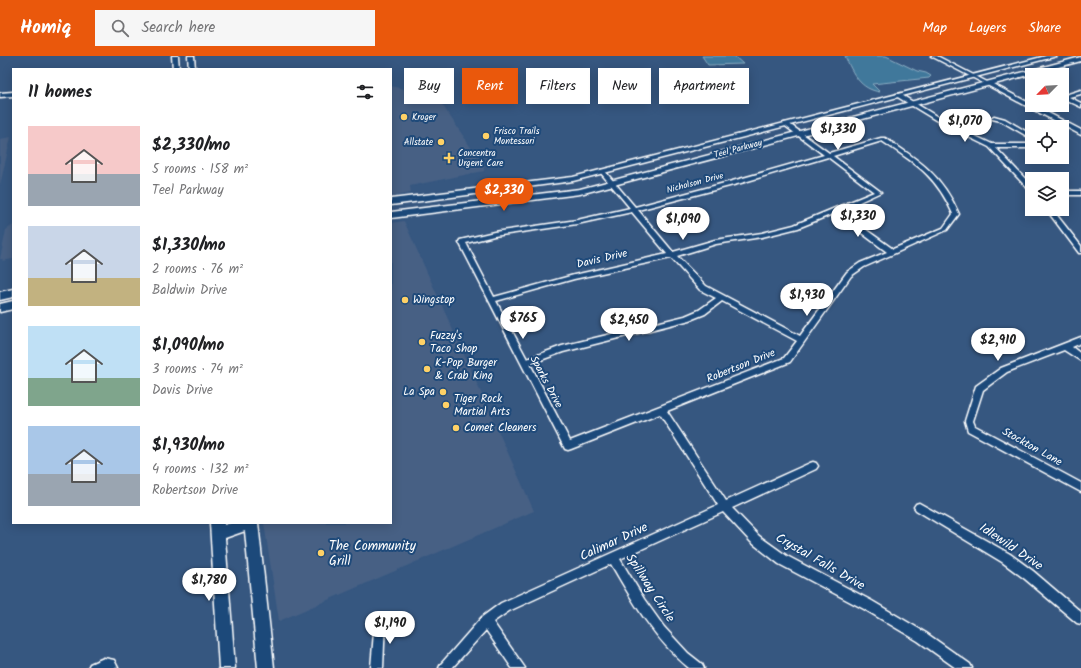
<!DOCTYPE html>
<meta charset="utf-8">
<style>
:root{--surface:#fff;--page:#f6f6f6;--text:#202124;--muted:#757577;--accent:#ea580c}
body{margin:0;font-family:Kalam,sans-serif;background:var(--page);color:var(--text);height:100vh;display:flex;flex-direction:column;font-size:15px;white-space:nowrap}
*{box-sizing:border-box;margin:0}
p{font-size:13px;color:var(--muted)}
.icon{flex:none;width:22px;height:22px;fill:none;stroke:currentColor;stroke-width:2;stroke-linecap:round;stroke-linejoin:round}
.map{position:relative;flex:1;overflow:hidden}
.sheet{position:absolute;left:12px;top:12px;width:380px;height:456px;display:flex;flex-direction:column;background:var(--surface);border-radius:0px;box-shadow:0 2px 10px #0003}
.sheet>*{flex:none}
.banner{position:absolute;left:404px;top:12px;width:380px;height:36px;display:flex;gap:8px}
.needle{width:26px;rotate:246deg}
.buttons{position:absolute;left:1025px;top:12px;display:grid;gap:8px}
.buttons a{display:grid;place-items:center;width:44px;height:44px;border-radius:0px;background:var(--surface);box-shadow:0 2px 10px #0003;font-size:20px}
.price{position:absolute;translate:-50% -34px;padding:0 9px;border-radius:14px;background:#fff;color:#222;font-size:13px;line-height:26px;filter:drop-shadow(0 1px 2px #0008)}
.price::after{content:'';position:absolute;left:50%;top:24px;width:12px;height:9px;margin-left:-6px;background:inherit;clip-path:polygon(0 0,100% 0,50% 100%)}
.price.selected{background:var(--accent);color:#fff}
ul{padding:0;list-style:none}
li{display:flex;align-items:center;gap:12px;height:100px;padding:0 16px}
li span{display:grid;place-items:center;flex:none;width:112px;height:80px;border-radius:0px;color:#555}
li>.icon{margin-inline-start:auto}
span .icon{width:48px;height:48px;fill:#fffc;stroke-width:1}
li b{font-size:17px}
h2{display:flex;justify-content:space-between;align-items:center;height:48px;padding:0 16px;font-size:17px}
.chip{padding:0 14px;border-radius:0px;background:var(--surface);box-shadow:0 2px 10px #0003;font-size:14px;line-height:36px}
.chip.selected{background:var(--accent);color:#fff}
header{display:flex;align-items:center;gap:24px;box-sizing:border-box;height:56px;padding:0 20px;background:var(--accent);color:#fff}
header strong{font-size:19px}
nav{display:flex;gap:22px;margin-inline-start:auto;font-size:14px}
.search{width:280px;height:36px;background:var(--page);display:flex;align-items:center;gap:10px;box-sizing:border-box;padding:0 14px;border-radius:0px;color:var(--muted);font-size:15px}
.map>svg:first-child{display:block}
</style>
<header>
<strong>Homiq</strong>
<div class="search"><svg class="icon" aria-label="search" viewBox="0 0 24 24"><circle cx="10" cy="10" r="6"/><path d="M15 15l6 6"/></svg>Search here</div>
<nav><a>Map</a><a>Layers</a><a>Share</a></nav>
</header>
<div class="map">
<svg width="1081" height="612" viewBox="0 0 1081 612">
<rect width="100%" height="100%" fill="#365780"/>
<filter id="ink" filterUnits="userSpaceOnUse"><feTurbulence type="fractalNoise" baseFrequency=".025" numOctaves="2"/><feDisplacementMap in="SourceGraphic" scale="8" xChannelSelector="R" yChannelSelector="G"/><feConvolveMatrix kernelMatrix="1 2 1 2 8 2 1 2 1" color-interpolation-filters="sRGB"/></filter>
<g filter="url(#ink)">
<path fill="#466084" d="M391,30L437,41L484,111V115L410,130L411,137L391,141Z
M11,81L0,129V83Z
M404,165L534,455L279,565L264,467H391V167Z
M13,169V203L2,205L3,203H0L6,174Z"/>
<path fill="#40789b" stroke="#8caec3" d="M702,0H734L743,8L708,9Z
M845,0H886L917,15L926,17L931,20L929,22L872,28L880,36C860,33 853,18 845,0Z"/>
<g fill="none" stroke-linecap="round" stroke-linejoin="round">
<g stroke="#fff" stroke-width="3">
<path id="minor" d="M931,0H937L989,27L985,28Z
M1081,34V38L1069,41L1081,47V51L1062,42V40Z
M13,36V40L0,41V37Z
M896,38H900L946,66L992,88H1032V92H996L1032,130V136L1030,135L989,91L942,68L896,40Z
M994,60L1005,63L1032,79V83L1001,65L992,63L991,62Z
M784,67H788L829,97L881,82H885C920,105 942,119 959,158L947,174L864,211L851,220L790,306L667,355L726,445L810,407L813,406L816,407L818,410L816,413L732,452L759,480L787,500L872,545L926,577L970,608L972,612H956L918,585L864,553L779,508L751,486L723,456L620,503L644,543L664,571L688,597L702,608L704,612H689C655,584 633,546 611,508L509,555L493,566L525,612H512L486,574L452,612H439L441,608L482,561L501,547L718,449L660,358L571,393L568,394L565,393L459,186L460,184L494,176L577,164L630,152L600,116V114H604L635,151L736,124L824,99L784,69ZM882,85C916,108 936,119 953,158L943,172L893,193L840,155L881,136L833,100ZM828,101L874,136L794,169L762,177L715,184L673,196L638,154L741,127ZM632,156L667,198L574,219L494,241L466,187L494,180L577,168ZM835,157L887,196L860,207L847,216L800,280L706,230L677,200L716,188L762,181L798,172ZM671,202L700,234L716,242L699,254L685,260L562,290L527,303L496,245L574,223ZM722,245L797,285L784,302L570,385L530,308L563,296L690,264L705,258Z
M1062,135H1081V139H1062Z
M1046,153H1052L1081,190V197H1079Z
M1081,281V287L1072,291L1081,298V305L1064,294L1007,316L983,334L973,365L975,370L1081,427V436L968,375L965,365L976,330L1001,312Z
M919,447L1010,498L1033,515L1081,556V568L1077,567L1025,523L1002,506L916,454L914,451L916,448Z
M380,559L384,560L385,564L383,612H371L375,564L376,560Z
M104,602L114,604L118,612H88L90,608Z"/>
</g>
<g stroke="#fff" stroke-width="3">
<path id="tertiary" d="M985,26H989L1081,74V79L985,28Z"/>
</g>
<g stroke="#fff" stroke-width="3">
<path id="secondary" d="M172,0H178L179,13H173Z
M188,0H194L195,13H189Z
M1046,0H1057L573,125L391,149V143L573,121Z
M1081,1V5L580,138L391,162V156L580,133Z
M13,233V241L0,244V236Z
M13,245V253L0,256V248Z
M210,467H224V469L231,467H258L274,612H258L245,475L225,482L235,612H219Z"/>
</g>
<use href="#minor" fill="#1f4a7a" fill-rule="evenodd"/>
<use href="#tertiary" fill="#1f4a7a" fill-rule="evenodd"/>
<use href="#secondary" fill="#1f4a7a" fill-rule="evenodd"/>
</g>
</g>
<g fill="#ffd166" stroke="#1f4a7a" stroke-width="1.5">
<circle cx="404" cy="61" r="4"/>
<circle cx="486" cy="80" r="4"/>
<circle cx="441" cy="86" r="4"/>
<path d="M447 96h4v4h4v4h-4v4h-4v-4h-4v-4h4z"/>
<circle cx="405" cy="244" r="4"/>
<circle cx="422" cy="286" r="4"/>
<circle cx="427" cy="313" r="4"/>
<circle cx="443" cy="336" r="4"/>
<circle cx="446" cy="349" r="4"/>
<circle cx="456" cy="372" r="4"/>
<circle cx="321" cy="497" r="4"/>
</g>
<g text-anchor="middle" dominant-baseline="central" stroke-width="4" stroke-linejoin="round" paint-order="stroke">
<g font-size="9" fill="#fff" stroke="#1f4a7a" text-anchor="start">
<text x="412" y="61">Kroger</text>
<text x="494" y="75">Frisco Trails<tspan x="494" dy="10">Montessori</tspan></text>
<text x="433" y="86" text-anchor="end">Allstate</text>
<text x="458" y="97">Concentra<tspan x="458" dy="10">Urgent Care</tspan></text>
</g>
<g font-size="9" fill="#fff" stroke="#1f4a7a">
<text transform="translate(738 93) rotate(-15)">Teel Parkway</text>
<text transform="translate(695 127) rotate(-15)">Nicholson Drive</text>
</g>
<g font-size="11" fill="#fff" stroke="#1f4a7a">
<text transform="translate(602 203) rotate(-13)">Davis Drive</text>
<text transform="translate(741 310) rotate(-22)">Robertson Drive</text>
<text transform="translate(546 326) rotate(62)">Sparks Drive</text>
<text transform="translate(1032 391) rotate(29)">Stockton Lane</text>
</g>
<g font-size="11" fill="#fff" stroke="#1f4a7a" text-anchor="start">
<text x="413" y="244">Wingstop</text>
<text x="430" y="280">Fuzzy's<tspan x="430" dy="13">Taco Shop</tspan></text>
<text x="435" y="307">K-Pop Burger<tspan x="435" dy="13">&amp; Crab King</tspan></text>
<text x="435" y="336" text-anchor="end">La Spa</text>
<text x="454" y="343">Tiger Rock<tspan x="454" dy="13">Martial Arts</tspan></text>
<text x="464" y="372">Comet Cleaners</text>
</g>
<g font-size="13" fill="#fff" stroke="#1f4a7a">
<text transform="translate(614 486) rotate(-25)">Calimar Drive</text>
<text transform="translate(1011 491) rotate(34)">Idlewild Drive</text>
<text transform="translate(820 506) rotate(30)">Crystal Falls Drive</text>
<text transform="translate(650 532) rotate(57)">Spillway Circle</text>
</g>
<g font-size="13" fill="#fff" stroke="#1f4a7a" text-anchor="start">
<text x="329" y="490">The Community<tspan x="329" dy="15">Grill</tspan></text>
</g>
</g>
</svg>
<div class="buttons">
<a><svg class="needle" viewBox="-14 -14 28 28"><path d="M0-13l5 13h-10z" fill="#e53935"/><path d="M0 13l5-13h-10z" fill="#757577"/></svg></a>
<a><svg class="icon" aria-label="locate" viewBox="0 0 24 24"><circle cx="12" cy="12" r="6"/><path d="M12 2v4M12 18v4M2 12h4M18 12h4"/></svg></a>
<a><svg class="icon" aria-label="layers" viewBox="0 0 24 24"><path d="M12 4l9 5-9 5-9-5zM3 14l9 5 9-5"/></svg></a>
</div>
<b class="price" style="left:965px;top:87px">$1,070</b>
<b class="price" style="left:838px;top:95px">$1,330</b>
<b class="price selected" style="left:504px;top:156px">$2,330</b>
<b class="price" style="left:858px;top:182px">$1,330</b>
<b class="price" style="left:683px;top:185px">$1,090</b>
<b class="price" style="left:807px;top:261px">$1,930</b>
<b class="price" style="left:523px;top:284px">$765</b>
<b class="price" style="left:629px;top:286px">$2,450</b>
<b class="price" style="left:998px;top:306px">$2,910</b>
<b class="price" style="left:209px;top:546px">$1,780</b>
<b class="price" style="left:390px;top:589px">$1,190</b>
<div class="banner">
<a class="chip">Buy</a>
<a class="chip selected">Rent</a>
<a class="chip">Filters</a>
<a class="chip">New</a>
<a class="chip">Apartment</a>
</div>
<section class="sheet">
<h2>11 homes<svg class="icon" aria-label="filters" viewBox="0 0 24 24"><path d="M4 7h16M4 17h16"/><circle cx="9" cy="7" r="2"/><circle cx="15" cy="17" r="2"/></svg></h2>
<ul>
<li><span style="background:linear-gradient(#f6c9c9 60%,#9aa5b1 0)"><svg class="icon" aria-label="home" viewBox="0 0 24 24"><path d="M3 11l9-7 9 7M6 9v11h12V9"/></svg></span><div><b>$2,330/mo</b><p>5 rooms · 158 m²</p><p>Teel Parkway</p></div></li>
<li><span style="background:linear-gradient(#c9d6e8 65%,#c2b280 0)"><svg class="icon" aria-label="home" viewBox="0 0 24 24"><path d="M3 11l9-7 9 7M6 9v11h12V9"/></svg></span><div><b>$1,330/mo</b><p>2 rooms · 76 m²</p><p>Baldwin Drive</p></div></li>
<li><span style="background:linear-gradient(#bfe0f5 65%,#7fa58c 0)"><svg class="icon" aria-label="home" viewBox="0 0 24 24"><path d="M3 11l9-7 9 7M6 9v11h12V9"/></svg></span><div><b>$1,090/mo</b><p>3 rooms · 74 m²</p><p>Davis Drive</p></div></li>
<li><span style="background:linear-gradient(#a9c7e8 60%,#9aa5b1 0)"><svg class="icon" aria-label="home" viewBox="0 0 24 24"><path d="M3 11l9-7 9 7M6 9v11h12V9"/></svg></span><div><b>$1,930/mo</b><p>4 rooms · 132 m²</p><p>Robertson Drive</p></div></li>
</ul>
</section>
</div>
